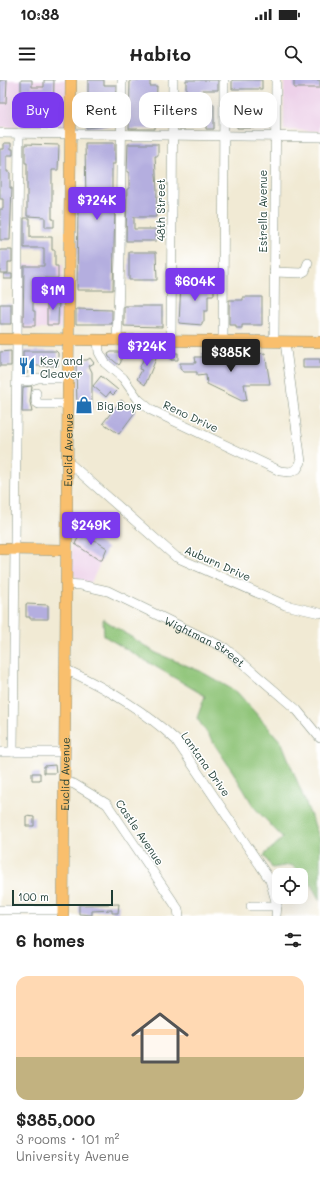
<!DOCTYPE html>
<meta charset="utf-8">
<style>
:root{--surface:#fff;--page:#f2f2f2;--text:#222;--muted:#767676;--accent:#7c3aed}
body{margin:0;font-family:Mali,sans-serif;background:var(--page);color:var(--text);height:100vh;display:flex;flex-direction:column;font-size:15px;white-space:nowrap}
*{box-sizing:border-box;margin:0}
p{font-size:13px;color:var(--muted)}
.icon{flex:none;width:22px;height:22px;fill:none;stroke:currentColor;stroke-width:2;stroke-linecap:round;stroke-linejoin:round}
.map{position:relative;height:836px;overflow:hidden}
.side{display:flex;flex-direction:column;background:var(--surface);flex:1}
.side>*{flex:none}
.hud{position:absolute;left:12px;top:12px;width:296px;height:36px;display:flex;gap:8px}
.fabs{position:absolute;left:272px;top:788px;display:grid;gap:8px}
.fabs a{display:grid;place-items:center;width:36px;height:36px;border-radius:8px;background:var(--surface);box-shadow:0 4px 16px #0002;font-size:20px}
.scale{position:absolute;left:12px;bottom:10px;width:101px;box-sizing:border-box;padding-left:4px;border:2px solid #1f3d34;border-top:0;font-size:11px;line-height:14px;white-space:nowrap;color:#1f3d34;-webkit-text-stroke:3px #fff;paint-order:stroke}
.price{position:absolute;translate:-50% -34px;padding:0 9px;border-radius:4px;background:var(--accent);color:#fff;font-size:13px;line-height:26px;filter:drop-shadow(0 1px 2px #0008)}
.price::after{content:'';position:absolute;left:50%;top:24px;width:12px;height:9px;margin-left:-6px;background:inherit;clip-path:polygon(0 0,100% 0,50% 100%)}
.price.on{background:#222;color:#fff}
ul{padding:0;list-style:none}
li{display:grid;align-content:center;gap:8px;height:212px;padding:0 16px}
li span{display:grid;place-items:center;height:124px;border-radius:12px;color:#555}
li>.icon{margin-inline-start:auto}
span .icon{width:72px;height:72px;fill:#fffc;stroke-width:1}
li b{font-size:17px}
h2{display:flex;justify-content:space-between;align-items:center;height:48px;padding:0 16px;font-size:17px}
.pill{padding:0 14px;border-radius:12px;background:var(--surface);box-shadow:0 4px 16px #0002;font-size:14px;line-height:36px}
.pill.on{background:var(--accent);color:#fff}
.status{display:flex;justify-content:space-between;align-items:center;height:28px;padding:0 20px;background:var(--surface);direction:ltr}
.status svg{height:11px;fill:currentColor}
header{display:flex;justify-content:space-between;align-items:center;height:52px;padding:0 16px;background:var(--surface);font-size:18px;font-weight:800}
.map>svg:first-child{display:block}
</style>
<div class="status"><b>10:38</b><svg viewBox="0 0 49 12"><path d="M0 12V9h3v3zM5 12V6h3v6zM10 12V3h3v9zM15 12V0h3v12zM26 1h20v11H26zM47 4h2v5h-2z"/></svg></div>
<header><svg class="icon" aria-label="menu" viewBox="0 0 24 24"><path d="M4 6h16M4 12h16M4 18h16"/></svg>Habito<svg class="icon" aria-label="search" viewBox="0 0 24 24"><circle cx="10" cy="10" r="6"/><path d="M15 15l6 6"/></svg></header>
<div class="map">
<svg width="320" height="836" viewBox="0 0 320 836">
<rect width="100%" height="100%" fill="#fff"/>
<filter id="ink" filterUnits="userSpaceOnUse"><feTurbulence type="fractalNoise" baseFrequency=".025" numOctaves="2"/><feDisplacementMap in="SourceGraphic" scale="8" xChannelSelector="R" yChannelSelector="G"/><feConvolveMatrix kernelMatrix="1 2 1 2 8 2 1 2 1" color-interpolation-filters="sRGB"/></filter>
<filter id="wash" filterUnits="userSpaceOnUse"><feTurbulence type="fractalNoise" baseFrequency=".012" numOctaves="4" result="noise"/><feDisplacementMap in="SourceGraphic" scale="16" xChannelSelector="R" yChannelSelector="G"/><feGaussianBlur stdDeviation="0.9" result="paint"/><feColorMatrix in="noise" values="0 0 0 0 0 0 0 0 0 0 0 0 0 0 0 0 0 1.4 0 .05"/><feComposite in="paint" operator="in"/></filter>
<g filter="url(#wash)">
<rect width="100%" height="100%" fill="#f1ead4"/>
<path fill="#edd1e9" d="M0,0H67L66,48L0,47Z
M284,0H320V51L284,50Z
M17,184L63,185L61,248L58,249H16Z
M71,444L107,468L91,503L78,500L72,492Z"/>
<path fill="#8dc376" stroke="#568055" d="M103,539L156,573L200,591L237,612L282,663L320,759V821L307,797L291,785L272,788L264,775L283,758L254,727L233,692L197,638L205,616L104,556Z"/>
<g id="blocks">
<path fill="#b4aedf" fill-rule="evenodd" d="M0,0H7L6,23H0Z
M21,0H32V7H44V0H54L53,41L16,40V27H21ZM31,13L44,14V27H30Z
M88,0H104V5H116L115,45L86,48V32H84V24H88Z
M130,0H150V6H157L155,49H129Z
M186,0H218V10H202V24H214V49H206V38H186Z
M232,0H262V9H232Z
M294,0H320V8H294Z
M232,36H255V48H237V45H232Z
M4,63H11V69H13V75H7V92H10V108H12L10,160H0V129H3V119H0V69H4Z
M85,63H115V84H112V124H115L113,210H77L78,124H86Z
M25,64L59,65L58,90H52V139H54V147H45V137L27,136V83H25Z
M128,64H158V76H155L157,111L156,137H134V149H156V161H126L127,109H129V92H127Z
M24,138H30V157H52V170H55V186H58V198H38L33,204V231H35V246H23L24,186H44V168H24Z
M0,170H12V182H8V193H0Z
M129,172H156L157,200H129Z
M4,194H12V199H4Z
M181,203H214V215H208V231H204V242H202V245L179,243Z
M47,217H59L58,245H47Z
M243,217H262V245H242V248H236V245H229V220H243Z
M0,224H11V244H0Z
M124,226H162V247L124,246Z
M76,229L112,230V244H76Z
M11,271V286H0V272Z
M23,271H56L58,273V286H27V294H23Z
M111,272H121V282L119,285L109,277L108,274Z
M148,272H155L156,279L145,305L137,299L142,290L139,289L143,280Z
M171,273H178V280H171Z
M202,273H209L210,278H254L253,275L265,273L270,304H244L247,320L242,321L207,304L206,295L197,296V292H184L180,289V283H196L195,277H203Z
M90,278L94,283L89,286L92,292V330H77L76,280H87Z
M303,279H320V288H303Z
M101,296L118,310L113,315L110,312L106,317L93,306Z
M32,306L30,322L32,332H22L23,307Z
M121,320L136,331L119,354L103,343Z
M81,452L107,468L102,480H99L75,464Z
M26,524L48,525V539H30V537H26Z
M55,685L56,693H44V686Z
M32,693H40V700H32Z
M26,736L34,737V746H26Z
M119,824L118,833H112V830L92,831V835L79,834V825Z"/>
</g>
</g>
<g filter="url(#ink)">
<use href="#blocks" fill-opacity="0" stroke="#889484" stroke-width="1"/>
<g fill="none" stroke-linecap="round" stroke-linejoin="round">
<g stroke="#889484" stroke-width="10">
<g id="minor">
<path d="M0,53L320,57"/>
<path d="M274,192L301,193L305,191L308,183"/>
<path d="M98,260L99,272L105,283L123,298L138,319L151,330L280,391L290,392L297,389L301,382L285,262"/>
<path d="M117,261L120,177L122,0"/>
<path d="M171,261L173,0"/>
<path d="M223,262L224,0"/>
<path d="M274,262L276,0"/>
<path d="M17,301H29L38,298H67"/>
<path d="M36,313V322L39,324H67"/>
<path d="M67,381L176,477L285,525L320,533"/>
<path id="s1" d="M66,504L81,505L108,511L225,568L297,630L320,658"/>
<path d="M65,589C104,607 145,631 176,660L270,800L277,825L276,836"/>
<path d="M0,672H63"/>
<path d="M13,672L19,53"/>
<path d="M63,701L74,704L107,724L178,829L179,836"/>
<path d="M251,826H277"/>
<path d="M0,830H63"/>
</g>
</g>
<g stroke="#889484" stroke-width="12">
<g id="major">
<path d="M0,259L320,262"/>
<path d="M0,469L65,470"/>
<path id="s2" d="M63,836L71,0"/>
</g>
</g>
<use href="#minor" stroke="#fff" stroke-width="9"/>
<use href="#major" stroke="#f9bf6d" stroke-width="11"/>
</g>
</g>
<defs>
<g id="restaurant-bare" transform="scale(1.38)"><path d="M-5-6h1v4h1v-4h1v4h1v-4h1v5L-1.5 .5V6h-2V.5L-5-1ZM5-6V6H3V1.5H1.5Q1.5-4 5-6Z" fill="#1f6fb2" stroke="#fff" stroke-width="2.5" paint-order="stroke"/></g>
<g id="shop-bare" transform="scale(1.38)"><path d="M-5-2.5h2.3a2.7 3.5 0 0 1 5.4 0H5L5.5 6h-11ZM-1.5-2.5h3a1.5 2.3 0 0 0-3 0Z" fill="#1f6fb2" stroke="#fff" stroke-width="2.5" paint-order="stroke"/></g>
</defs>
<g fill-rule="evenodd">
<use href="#restaurant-bare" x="27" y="286"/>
<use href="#shop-bare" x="84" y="325"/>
</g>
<g text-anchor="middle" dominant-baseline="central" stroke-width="3" stroke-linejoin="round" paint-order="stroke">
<g font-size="11" fill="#1f3d34" stroke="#fff">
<text transform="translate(160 130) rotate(-90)">48th Street</text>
<text transform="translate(262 131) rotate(-90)">Estrella Avenue</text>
<text transform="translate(191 336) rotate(25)">Reno Drive</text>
<text stroke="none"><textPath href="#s2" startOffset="466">Euclid Avenue</textPath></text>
<text transform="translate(218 483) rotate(24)">Auburn Drive</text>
<text stroke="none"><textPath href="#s1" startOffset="152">Wightman Street</textPath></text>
<text transform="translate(206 684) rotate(55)">Lantana Drive</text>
<text stroke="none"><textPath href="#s2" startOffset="142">Euclid Avenue</textPath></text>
<text transform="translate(140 752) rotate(56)">Castle Avenue</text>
</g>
<g font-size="11" fill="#1f3d34" stroke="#fff" text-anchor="start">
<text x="40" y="280">Key and<tspan x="40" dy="13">Cleaver</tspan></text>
<text x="97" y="325">Big Boys</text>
</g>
</g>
</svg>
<div class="fabs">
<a><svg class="icon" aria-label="locate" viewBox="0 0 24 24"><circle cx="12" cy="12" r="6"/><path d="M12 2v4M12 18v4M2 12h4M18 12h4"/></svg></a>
</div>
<div class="scale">100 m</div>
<b class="price" style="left:97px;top:141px">$724K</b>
<b class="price" style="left:195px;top:222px">$604K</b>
<b class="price" style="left:53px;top:231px">$1M</b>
<b class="price" style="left:147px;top:287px">$724K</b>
<b class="price on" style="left:231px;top:293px">$385K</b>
<b class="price" style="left:91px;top:466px">$249K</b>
<div class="hud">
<a class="pill on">Buy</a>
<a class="pill">Rent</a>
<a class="pill">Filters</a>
<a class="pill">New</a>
</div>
</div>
<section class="side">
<h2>6 homes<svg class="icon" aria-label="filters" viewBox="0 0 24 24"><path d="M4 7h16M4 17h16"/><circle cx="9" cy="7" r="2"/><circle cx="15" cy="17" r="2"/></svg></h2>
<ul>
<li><span style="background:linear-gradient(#ffd9b3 65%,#c2b280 0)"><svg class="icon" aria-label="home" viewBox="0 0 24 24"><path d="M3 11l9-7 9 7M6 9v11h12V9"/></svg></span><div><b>$385,000</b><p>3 rooms · 101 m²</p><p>University Avenue</p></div></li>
</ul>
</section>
